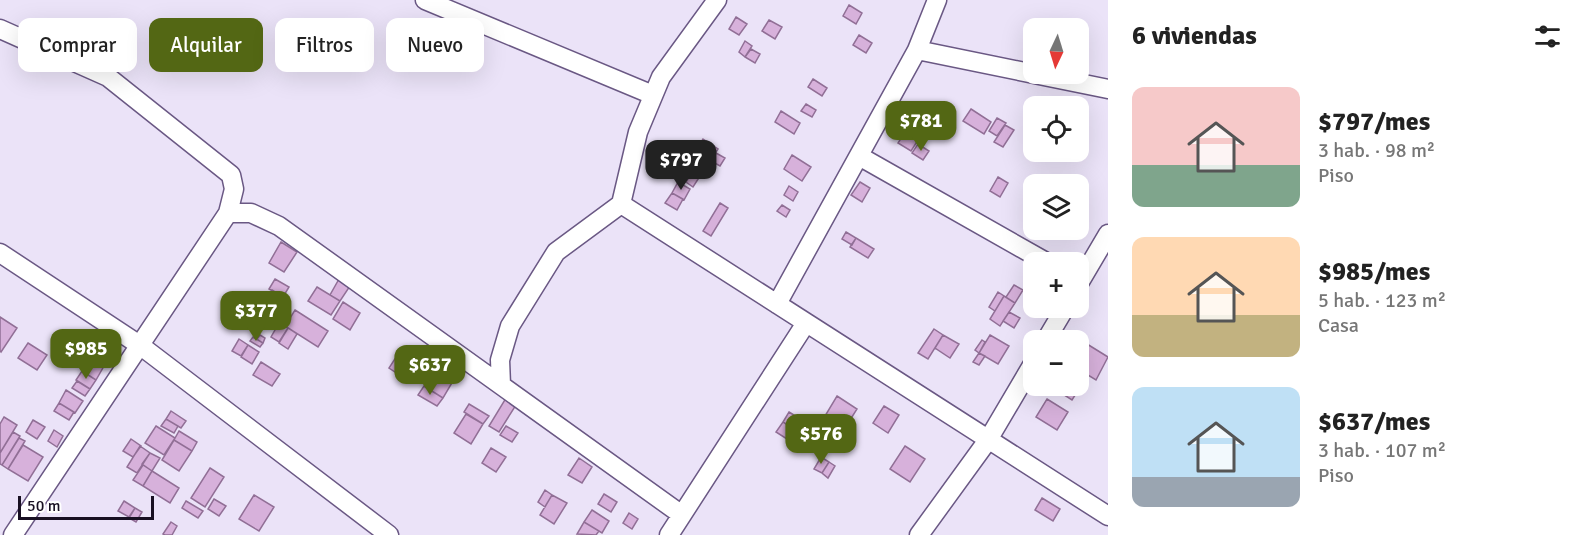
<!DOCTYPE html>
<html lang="es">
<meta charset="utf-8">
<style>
:root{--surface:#fff;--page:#f2f2f2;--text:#222;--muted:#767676;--accent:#536714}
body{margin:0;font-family:Signika,sans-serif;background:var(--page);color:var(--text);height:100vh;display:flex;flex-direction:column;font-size:22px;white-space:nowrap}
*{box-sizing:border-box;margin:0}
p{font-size:20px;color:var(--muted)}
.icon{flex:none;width:33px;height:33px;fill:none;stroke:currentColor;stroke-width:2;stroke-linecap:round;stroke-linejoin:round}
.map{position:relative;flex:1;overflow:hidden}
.drawer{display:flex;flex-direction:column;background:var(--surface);width:480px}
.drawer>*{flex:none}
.banner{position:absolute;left:18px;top:18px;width:570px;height:54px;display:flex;gap:12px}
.needle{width:39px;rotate:184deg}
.controls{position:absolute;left:1023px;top:18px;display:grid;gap:12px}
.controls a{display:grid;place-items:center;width:66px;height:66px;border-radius:12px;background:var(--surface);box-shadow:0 6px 24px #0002;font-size:30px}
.scale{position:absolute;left:18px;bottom:15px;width:136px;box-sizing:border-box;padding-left:6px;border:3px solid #181022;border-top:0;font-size:16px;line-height:21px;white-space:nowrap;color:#181022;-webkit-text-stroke:4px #fff;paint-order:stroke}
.price{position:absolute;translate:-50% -51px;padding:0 14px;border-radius:12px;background:var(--accent);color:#fff;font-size:20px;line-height:39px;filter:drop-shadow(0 2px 3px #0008)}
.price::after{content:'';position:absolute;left:50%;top:36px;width:18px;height:14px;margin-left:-9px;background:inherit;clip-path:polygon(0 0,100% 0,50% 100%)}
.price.current{background:#222;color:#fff}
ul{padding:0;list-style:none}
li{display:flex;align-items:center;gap:18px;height:150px;padding:0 24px}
li span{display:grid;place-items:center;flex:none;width:168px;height:120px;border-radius:12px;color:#555}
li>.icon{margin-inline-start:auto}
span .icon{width:72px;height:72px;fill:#fffc;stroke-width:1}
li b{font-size:26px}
h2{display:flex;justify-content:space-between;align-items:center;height:72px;padding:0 24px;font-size:26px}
.pill{padding:0 21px;border-radius:12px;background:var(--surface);box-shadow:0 6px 24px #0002;font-size:21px;line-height:54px}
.pill.current{background:var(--accent);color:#fff}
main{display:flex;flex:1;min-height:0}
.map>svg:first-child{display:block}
</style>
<main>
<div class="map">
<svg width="1108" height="535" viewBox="0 0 1108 535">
<rect width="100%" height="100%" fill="#ebe3f8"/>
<path fill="#d7b1db" stroke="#916f96" stroke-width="1.5" d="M849,5L862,13L856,24L843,16Z
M736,17L747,24L739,35L729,29Z
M769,20L782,27L775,39L762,31Z
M859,35L872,43L866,53L853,45Z
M745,41L752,46L745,57L739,52Z
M751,49L760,54L755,63L745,57Z
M813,79L827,88L822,96L808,87Z
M806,104L816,110L812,117L801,111Z
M971,109L991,122L984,134L963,121Z
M781,111L800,123L794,134L775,122Z
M997,118L1006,123L997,136L989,131Z
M1005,125L1014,130L1003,147L994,142Z
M909,126L922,134L911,151L898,143Z
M703,139L718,149L708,165L693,155Z
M918,144L929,151L923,160L912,153Z
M716,153L725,158L720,166L711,161Z
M792,155L811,167L802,181L784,169Z
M694,169L702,173L693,187L686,182Z
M998,177L1008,183L1000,197L990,191Z
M678,182L690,189L684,200L672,193Z
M860,182L870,188L862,202L851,195Z
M789,186L798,192L793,201L784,195Z
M672,193L683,199L677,210L665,203Z
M720,203L728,208L711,236L703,231Z
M782,205L790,210L786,217L777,211Z
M846,232L856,238L852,245L842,239Z
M856,238L874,249L868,258L850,247Z
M281,242L297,252L284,272L269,263Z
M275,279L289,287L283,297L269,289Z
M339,279L350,286L340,301L330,295Z
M1014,285L1023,290L1015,303L1006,297Z
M317,287L340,301L331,315L308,301Z
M272,290L283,297L277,306L266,300Z
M998,292L1004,296L995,311L989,307Z
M1004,296L1015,303L1000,326L990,319Z
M343,302L360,313L350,330L333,319Z
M295,310L328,331L318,347L285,326Z
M1009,312L1020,318L1014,328L1003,321Z
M0,317L17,328L1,352L0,351Z
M279,323L288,328L279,342L271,337Z
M288,328L297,334L288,349L279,343Z
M934,329L943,335L928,359L918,353Z
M260,335L265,338L263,343L257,339Z
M943,335L959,344L950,358L935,348Z
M990,335L1009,346L998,364L979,353Z
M253,337L263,343L260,347L250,341Z
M239,339L248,345L241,356L232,351Z
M982,340L985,342L979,353L975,350Z
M28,343L47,355L37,370L18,358Z
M1087,344L1108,357L1096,380L1078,369V357Z
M248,345L259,352L252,364L241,357Z
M400,351L409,357L398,374L389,368Z
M979,353L985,356L979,365L973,362Z
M90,358L104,366L96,380L82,371Z
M261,362L280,374L272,386L253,375Z
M438,365L456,376L443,398L425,387Z
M82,371L96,380L90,389L76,380Z
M77,381L90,389L85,396L72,388Z
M424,386L443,398L437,406L418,395Z
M1061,386H1074L1079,389L1072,400L1058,391Z
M66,390L83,401L75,413L59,403Z
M837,396L857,409L845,428L825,416Z
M506,398L516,405L499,432L489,426Z
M1047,399L1068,412L1057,430L1036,417Z
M59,403L74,412L69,420L54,411Z
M469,404L489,416L483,424L464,412Z
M884,406L899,415L888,433L873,423Z
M171,411L186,421L181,428L166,419Z
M789,412L813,427L807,437L783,422Z
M466,414L483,424L471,444L454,433Z
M4,417L17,425L0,453V424Z
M166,419L178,426L174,433L161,426Z
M33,420L45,427L37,439L26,432Z
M783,422L807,437L801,448L776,432Z
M156,426L175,438L164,455L145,443Z
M506,426L518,433L512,442L500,435Z
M54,430L63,436L57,447L48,441Z
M179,431L197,442L192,451L174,440Z
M13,432L20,436L2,465L0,464V453Z
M19,438L25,441L8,469L2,465Z
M131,439L141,446L133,457L123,451Z
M174,440L192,451L179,471L162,460Z
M23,445L43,457L28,481L8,469Z
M140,446L150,453L137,473L127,467Z
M905,446L925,459L910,482L890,469Z
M491,448L506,457L496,472L482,463Z
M150,453L160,458L152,471L142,464Z
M821,457L829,462L822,473L814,469Z
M579,458L592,467L582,483L568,475Z
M829,462L835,466L828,478L822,473Z
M143,465L152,471L143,486L133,480Z
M210,468L224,477L205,507L191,498Z
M152,471L179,488L170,503L143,486Z
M545,490L552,495L545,507L538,502Z
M604,494L617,502L611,512L598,504Z
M254,495L274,507L259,531L239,519Z
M552,495L567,503L554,524L540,515Z
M1042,498L1060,509L1053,521L1035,510Z
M214,499L226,506L219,516L208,509Z
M124,501L135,508L129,517L118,511Z
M186,501L203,511L198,518L182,508Z
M135,508L142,512L136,522L129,518Z
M592,510L609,521L602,533L584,522Z
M629,513L638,519L632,529L623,523Z
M171,522L177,526L172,535H165L163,534Z
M584,522L599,531L596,535L577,534Z"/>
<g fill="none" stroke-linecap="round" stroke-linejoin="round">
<g stroke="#6a5884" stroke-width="21">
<path id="minor" d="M425,0L653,95
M0,29L108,77L231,175L234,189L228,213H251L279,226L682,515
M917,50L1108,89
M859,156L1046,262
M621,204L1108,516
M0,253L141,346L389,535
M1078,285L1108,234
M777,304L917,50L937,0
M1046,340L1065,308
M501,385L500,360L510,326L556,252L621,204L638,132L661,77L717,0
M13,535L228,213
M669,535L806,323
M919,535L988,440L1034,362"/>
</g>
<use href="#minor" stroke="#fff" stroke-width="18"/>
</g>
</svg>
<div class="controls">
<a><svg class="needle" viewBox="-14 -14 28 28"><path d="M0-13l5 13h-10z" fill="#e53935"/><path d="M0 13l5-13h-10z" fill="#767676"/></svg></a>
<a><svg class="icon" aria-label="locate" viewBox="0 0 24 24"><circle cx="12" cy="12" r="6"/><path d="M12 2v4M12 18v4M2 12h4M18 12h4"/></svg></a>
<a><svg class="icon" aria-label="layers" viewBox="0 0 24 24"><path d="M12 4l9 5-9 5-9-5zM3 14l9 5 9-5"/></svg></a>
<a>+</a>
<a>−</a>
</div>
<div class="scale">50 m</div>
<b class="price" style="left:921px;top:152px">$781</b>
<b class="price current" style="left:681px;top:191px">$797</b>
<b class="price" style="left:256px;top:342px">$377</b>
<b class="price" style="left:86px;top:380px">$985</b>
<b class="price" style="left:430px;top:396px">$637</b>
<b class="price" style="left:821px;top:465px">$576</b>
<div class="banner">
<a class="pill">Comprar</a>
<a class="pill current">Alquilar</a>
<a class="pill">Filtros</a>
<a class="pill">Nuevo</a>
</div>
</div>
<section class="drawer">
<h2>6 viviendas<svg class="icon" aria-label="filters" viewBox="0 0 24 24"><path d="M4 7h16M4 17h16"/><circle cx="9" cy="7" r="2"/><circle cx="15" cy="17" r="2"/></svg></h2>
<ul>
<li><span style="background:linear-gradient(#f6c9c9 65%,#7fa58c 0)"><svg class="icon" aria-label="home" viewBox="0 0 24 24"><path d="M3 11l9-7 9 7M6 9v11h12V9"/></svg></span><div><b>$797/mes</b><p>3 hab. · 98 m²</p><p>Piso</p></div></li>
<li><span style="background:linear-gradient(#ffd9b3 65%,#c2b280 0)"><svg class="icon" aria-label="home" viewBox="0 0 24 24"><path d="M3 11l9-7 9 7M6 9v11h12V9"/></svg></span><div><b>$985/mes</b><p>5 hab. · 123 m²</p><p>Casa</p></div></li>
<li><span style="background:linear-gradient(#bfe0f5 75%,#9aa5b1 0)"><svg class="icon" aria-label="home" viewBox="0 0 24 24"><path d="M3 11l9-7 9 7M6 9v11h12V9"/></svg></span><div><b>$637/mes</b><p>3 hab. · 107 m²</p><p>Piso</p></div></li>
</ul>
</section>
</main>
